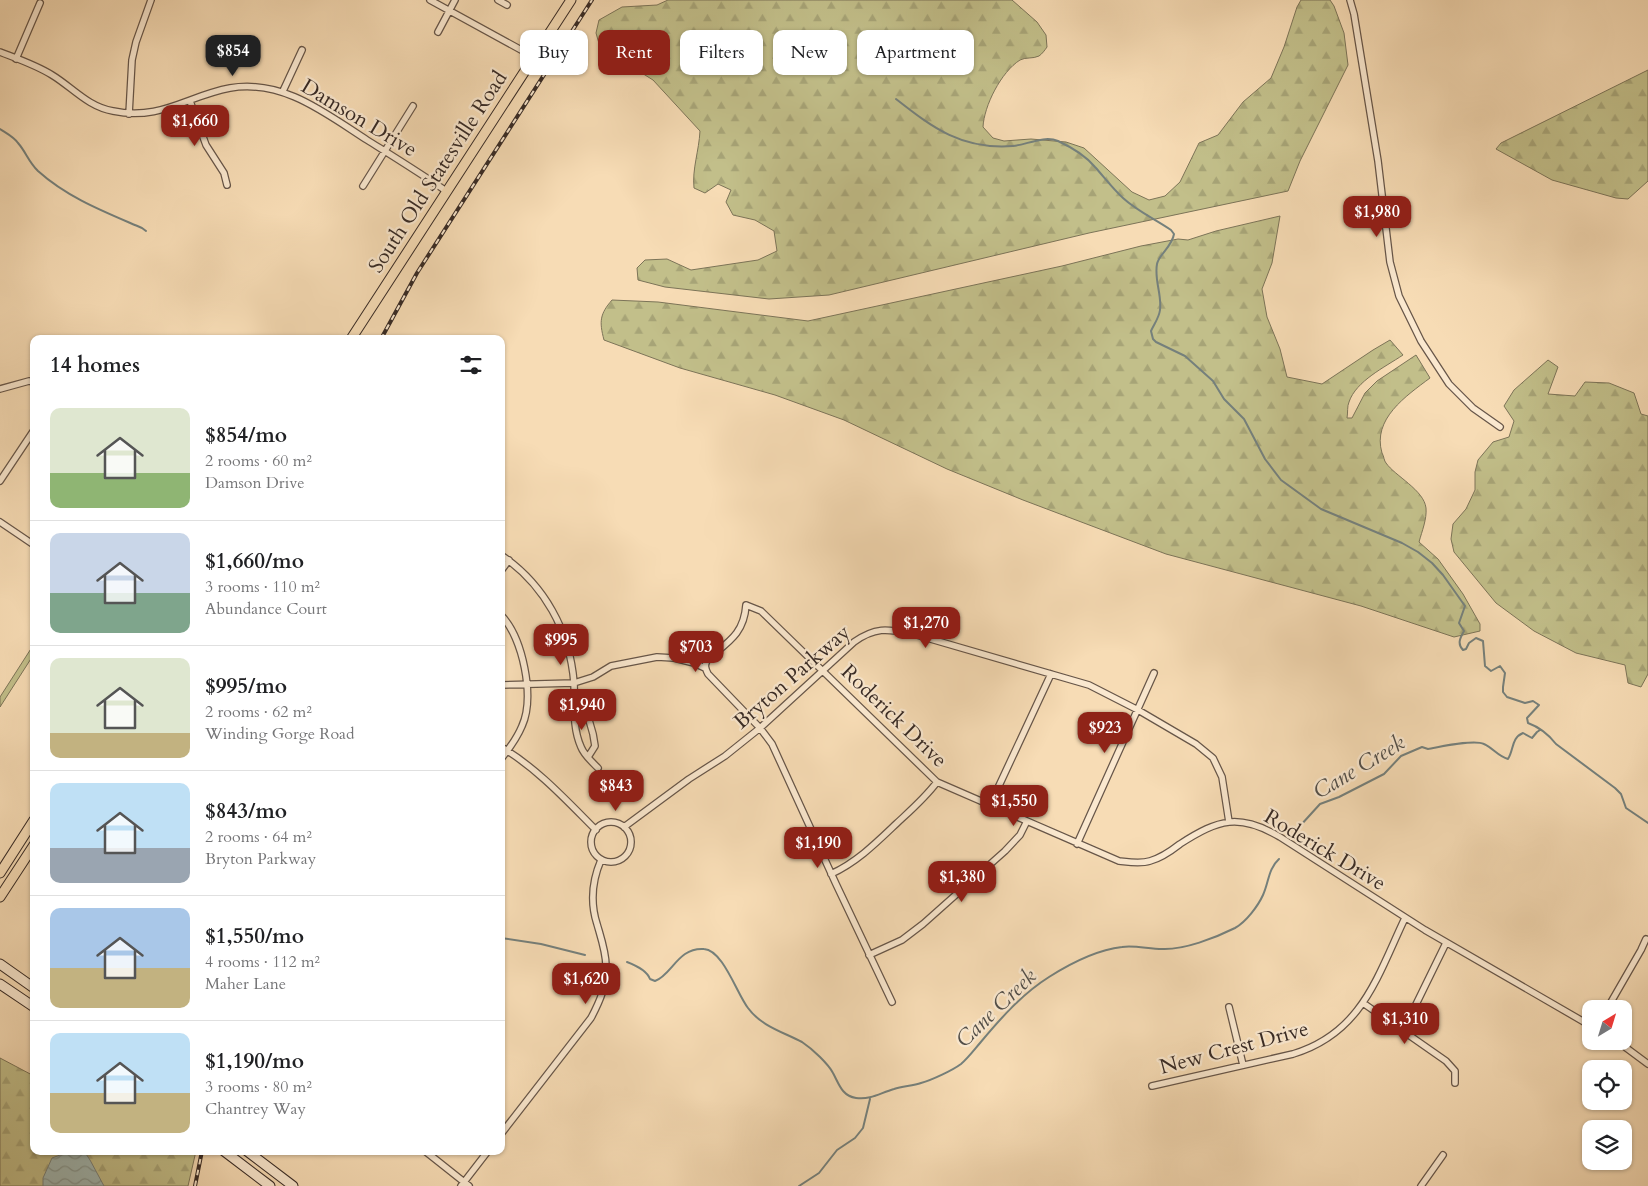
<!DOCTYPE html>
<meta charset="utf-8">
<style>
:root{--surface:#fff;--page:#f6f6f6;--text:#202124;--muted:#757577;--line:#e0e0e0;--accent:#8f2418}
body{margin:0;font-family:Cardo,serif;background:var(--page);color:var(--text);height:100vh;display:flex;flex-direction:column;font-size:19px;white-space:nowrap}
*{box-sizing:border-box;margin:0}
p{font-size:16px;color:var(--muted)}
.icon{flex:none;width:28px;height:28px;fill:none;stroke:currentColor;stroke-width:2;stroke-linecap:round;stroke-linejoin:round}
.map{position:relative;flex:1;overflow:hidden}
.details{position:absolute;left:30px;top:335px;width:475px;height:820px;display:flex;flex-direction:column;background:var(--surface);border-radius:10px;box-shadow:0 1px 4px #0004}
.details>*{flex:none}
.guide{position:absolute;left:520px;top:30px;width:475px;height:45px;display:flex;gap:10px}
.needle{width:32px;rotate:38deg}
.tools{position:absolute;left:1582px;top:1000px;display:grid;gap:10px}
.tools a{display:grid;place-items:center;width:50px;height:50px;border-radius:10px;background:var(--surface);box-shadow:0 1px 4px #0004;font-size:25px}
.price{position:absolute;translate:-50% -42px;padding:0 11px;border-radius:10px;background:var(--accent);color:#fff;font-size:16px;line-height:32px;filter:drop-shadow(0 1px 2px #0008)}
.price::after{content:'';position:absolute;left:50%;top:30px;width:15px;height:11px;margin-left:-8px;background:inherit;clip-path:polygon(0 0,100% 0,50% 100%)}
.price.on{background:#222;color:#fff}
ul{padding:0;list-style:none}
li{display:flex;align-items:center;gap:15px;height:125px;padding:0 20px}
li+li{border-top:1px solid var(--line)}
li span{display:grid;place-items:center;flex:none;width:140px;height:100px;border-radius:10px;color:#555}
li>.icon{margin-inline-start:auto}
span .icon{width:60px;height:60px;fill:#fffc;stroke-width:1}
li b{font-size:21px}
h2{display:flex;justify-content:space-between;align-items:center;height:60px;padding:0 20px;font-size:21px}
.chip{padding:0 18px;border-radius:10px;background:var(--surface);box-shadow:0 1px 4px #0004;font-size:18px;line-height:45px}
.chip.on{background:var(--accent);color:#fff}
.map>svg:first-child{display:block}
</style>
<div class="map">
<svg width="1648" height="1186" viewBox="0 0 1648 1186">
<defs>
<pattern id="forest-firs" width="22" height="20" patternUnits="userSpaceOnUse" patternTransform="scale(1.25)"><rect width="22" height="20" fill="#c2bf8a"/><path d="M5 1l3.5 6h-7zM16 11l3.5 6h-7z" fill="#a7a477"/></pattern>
<pattern id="water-waves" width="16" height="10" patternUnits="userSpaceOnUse" patternTransform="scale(1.25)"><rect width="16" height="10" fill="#9fb9b6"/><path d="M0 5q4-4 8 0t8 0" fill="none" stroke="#829794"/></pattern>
</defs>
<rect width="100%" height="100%" fill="#f7dcb5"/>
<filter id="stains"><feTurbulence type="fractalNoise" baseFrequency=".004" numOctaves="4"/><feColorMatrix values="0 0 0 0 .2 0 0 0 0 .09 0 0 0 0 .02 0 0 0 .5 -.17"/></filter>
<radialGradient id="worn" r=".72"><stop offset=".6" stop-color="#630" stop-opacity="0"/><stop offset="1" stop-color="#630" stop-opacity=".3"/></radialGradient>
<path fill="url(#forest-firs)" stroke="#7c7458" d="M668,0H1012L1037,22L1046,35L1047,47C1045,50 1042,54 1039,56C1033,59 1025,57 1020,60C1001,72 984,106 983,127L993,138L1004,141L1031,139L1066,142L1084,148L1132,192L1149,200L1165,196L1180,182L1199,143L1218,135L1243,102L1271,78L1284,47L1297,7L1301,0H1330L1334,6L1344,33L1348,65L1300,161L1288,191L1089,233L829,295L769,299L665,287L638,280L637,268L645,260L667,259L691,270L758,260L777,251L774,231L755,220L733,215L726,202L731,190L718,184L705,193L694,188C692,169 699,151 700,131L653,80L600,47L596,33L599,20L622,7L657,5Z
M1648,70V181L1628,199L1616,198L1552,180L1496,149L1501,143Z
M1280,216L1272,263L1262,289L1267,317L1280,349L1287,377L1322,384L1373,350L1390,340L1403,355C1385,367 1356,381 1349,402C1347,406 1348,413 1347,418H1352L1365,393L1377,381L1416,355L1430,378C1406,396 1372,419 1382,453C1384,456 1384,461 1386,463C1395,476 1424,490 1426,508C1427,519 1422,531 1419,542L1438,559L1463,594L1480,624V631L1454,637L1361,606L1166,554L1023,500L947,469L844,420L775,395L680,368L604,340C599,321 600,314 612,300L658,302L808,321L1062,266L1141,246L1178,239L1188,240L1216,231Z
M1548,360L1558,367L1548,394L1575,396L1585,382L1609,383L1634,393L1641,414L1648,416V674L1641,687L1628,683L1625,665L1576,653L1534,631L1496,603L1454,552L1451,539L1453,524L1466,509L1475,490V472L1478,460L1493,442L1509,437L1514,421L1504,406L1514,390Z
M0,1058L34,1076V1151H196L188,1186H0Z"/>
<path fill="#c2bf8a" stroke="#7c7458" d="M34,644V654L0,707V697Z"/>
<path fill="url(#water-waves)" stroke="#75807c" d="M77,1153L86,1154L90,1160L104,1186H43V1178L52,1158L60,1155Z"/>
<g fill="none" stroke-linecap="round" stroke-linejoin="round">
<path stroke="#75807c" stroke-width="2" d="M896,99C933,128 962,150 1013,146C1026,145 1044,135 1058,141C1071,147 1086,156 1095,167C1104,177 1113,189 1123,198C1137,211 1155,219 1171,230L1174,234C1172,247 1159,254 1157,264C1154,280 1162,294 1160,310C1159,318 1154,324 1151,331L1153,339L1156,342L1185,356L1213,381L1224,399L1244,419L1265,459L1281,480L1321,509L1402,543L1418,552L1432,563L1443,575L1465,606L1459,623L1464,631C1460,638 1457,644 1463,650L1466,649L1469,643L1476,638L1483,641L1485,666L1491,671L1500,666L1505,673L1503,687V692L1507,697L1525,703L1533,701L1539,705L1527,718L1528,723C1539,727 1549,735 1556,744L1615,788L1621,794L1626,808L1648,823
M0,129C6,133 14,137 18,143C26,152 28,161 38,171C68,198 105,212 142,228L146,231
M1300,826L1320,804L1339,797L1384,774L1401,756L1422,747L1428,749C1440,747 1474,739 1484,744C1493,748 1498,756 1508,759C1514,750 1511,738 1523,733L1532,738L1537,732L1540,730
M501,938L541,944L585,955
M627,962C635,965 647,971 650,979L655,981C672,975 678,947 704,949C723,950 737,994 748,1008C761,1026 783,1032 802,1042C808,1046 815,1052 820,1057C825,1062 830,1067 833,1073C839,1084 842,1096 856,1098C871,1100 880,1093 894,1089C903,1086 913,1086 921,1083C932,1080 953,1070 961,1064C968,1058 974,1050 980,1043C1000,1019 1022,994 1049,977C1071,963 1096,950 1122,947C1134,945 1149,949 1162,949C1184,950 1215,938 1235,928C1246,922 1258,906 1263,895C1269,882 1268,869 1279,859
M799,1186L819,1173L837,1150L855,1138L863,1128L870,1099"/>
<g stroke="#675649" stroke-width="8">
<path id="street" d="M430,0L534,57
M498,0L507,5
M1350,0L1354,14L1378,161L1390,262L1399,296L1421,341L1449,384L1473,408L1500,427
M438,32L455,0
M0,52C18,59 36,65 52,75C72,87 88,107 113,111C160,121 187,96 230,88C283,79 325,113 367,140C394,157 420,173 446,191
M16,59L40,3
M283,91L302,50
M190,101L206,145L224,173L227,185
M129,114L132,60L136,42L151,0
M363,186L413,106
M0,389L29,381L34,382
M0,481L34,430
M0,522L34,545
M501,555C544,584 570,631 574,683C575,705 572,727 581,747C584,755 592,762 598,768
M501,571L509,560
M501,615C523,638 535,697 522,726C517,738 509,749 501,759
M501,685L574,683L593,677L611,666L657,657L674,658L694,663L705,668
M574,705L584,709L587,713L593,734L595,746L588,757
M501,747C537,768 567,801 596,830
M990,805L1051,674
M591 842a20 20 0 1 1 40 0a20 20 0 1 1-40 0Z
M624,827L689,779L725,756L760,728L854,642C875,627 887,629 910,633L1089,685L1138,710L1196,744L1213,758L1222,777L1229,822
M1077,844L1154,673
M831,874C857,862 876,843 896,824C911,810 925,798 937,782
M869,955L902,940L923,924L1005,851L1020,835L1027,821
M892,1002L836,884L772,744L760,728L708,674C705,668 704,665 708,659C728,642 744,634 746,605L761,611L937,782L1119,861C1129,862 1140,864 1150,861C1161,858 1171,851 1180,844C1219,819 1239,813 1280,837L1425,930L1591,1026
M1363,1003L1446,1061L1455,1071V1083
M1229,1007L1243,1065
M1607,1009L1641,950L1646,939
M1403,1031L1446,943
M1617,1041L1648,1064
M1152,1086L1293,1054C1362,1033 1377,977 1405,918
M501,1134L591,1018C600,1001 607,985 606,966C606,952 601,938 597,924C590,902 592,881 601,860
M425,1151L469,1186
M461,1186L488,1151
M1421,1186L1443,1155"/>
</g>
<g stroke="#372a25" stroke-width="11">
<path id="secondary" d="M0,964L34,988
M0,984L34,1007
M224,1151L270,1186
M247,1151L293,1186"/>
</g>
<g stroke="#372a25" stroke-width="11">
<path id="primary" d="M351,339L571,0
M0,873L34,820
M0,897L34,845"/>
</g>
<use href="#street" stroke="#fae8cf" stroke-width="5.5"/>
<use href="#secondary" stroke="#fae8cf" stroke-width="9"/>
<use href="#primary" stroke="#f7dcb5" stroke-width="9"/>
<g stroke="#372a25" stroke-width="4">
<path id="rail" d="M381,339L417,273L592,0
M195,1186L202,1151"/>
</g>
<use href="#rail" stroke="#fae8cf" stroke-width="2" stroke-dasharray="5.5" stroke-linecap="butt"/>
</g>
<g text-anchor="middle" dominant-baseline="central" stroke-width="4.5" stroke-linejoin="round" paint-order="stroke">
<g font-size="21" fill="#372a25" stroke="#fae8cf">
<text transform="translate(359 118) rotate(31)">Damson Drive</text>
<text transform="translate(438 172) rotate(-57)">South Old Statesville Road</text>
<text transform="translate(792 677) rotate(-41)">Bryton Parkway</text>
<text transform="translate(894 716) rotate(44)">Roderick Drive</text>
<text transform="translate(1325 850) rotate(31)">Roderick Drive</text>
<text transform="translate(1234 1048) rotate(-15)">New Crest Drive</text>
</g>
<g font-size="22" font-style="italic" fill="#514e49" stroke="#fae8cf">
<text transform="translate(1359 767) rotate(-31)">Cane Creek</text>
<text transform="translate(996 1008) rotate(-44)">Cane Creek</text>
</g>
</g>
<rect width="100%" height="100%" filter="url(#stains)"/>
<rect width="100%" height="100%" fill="url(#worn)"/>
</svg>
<div class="tools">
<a><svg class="needle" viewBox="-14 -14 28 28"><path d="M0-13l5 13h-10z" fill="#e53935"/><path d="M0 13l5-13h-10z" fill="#757577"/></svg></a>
<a><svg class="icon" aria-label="locate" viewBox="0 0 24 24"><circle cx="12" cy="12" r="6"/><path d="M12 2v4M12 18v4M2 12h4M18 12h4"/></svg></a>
<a><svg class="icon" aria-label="layers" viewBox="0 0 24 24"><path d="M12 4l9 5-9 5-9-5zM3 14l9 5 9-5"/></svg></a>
</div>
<b class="price on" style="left:233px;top:77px">$854</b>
<b class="price" style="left:195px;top:147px">$1,660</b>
<b class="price" style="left:1377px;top:238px">$1,980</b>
<b class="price" style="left:926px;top:649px">$1,270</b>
<b class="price" style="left:561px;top:666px">$995</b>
<b class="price" style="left:696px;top:673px">$703</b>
<b class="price" style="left:582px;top:731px">$1,940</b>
<b class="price" style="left:1105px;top:754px">$923</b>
<b class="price" style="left:616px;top:812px">$843</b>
<b class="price" style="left:1014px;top:827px">$1,550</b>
<b class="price" style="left:818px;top:869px">$1,190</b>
<b class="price" style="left:962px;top:903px">$1,380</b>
<b class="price" style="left:586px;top:1005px">$1,620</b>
<b class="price" style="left:1405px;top:1045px">$1,310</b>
<div class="guide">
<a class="chip">Buy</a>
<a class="chip on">Rent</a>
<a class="chip">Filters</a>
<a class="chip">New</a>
<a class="chip">Apartment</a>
</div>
<section class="details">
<h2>14 homes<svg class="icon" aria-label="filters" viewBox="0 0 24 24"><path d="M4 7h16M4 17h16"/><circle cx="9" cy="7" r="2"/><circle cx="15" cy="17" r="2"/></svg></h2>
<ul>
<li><span style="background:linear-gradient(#dfe7d0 65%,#8fb573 0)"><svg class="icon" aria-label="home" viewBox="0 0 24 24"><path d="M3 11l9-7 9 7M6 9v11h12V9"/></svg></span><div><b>$854/mo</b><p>2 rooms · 60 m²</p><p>Damson Drive</p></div></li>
<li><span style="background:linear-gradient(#c9d6e8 60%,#7fa58c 0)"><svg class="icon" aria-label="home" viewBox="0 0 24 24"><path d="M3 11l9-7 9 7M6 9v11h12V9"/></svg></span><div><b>$1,660/mo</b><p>3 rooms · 110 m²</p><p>Abundance Court</p></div></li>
<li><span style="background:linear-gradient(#dfe7d0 75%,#c2b280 0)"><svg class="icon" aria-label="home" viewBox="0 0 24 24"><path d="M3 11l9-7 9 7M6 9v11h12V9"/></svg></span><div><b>$995/mo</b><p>2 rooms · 62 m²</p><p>Winding Gorge Road</p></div></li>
<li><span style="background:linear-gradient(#bfe0f5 65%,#9aa5b1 0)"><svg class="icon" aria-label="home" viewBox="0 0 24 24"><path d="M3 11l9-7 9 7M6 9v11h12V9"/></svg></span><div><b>$843/mo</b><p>2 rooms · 64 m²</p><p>Bryton Parkway</p></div></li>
<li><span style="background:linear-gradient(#a9c7e8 60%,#c2b280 0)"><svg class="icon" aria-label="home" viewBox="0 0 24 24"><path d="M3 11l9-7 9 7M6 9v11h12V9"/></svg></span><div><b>$1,550/mo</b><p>4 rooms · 112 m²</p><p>Maher Lane</p></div></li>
<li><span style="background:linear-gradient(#bfe0f5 60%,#c2b280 0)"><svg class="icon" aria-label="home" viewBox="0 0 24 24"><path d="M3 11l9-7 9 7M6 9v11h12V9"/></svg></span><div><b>$1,190/mo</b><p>3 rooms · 80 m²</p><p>Chantrey Way</p></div></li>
</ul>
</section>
</div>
